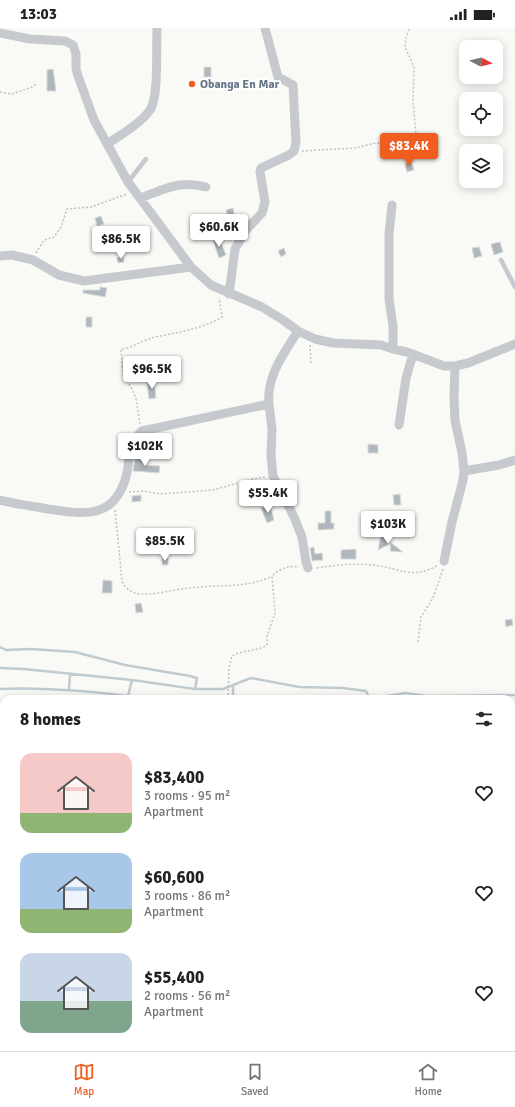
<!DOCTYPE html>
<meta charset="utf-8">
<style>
:root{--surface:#fff;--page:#f6f6f6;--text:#222;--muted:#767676;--line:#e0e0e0;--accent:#f05d1e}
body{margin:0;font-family:Signika,sans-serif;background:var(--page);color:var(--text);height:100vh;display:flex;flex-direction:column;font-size:15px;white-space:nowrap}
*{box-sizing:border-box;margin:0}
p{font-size:13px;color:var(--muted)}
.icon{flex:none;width:22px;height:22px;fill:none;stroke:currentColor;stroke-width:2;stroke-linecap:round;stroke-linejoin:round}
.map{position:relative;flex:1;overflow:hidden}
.drawer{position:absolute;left:0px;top:667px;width:515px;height:356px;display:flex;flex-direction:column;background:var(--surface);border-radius:12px 12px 0 0;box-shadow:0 2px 10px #0003}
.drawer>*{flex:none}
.needle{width:26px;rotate:97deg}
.buttons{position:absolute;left:459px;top:12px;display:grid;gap:8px}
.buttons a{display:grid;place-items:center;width:44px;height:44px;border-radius:8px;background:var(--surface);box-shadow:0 2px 10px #0003;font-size:20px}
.price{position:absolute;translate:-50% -34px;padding:0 9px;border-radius:4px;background:#fff;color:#222;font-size:13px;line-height:26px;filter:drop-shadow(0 1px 2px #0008)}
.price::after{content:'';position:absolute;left:50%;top:24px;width:12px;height:9px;margin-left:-6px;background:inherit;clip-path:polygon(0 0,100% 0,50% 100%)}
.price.selected{background:var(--accent);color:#fff}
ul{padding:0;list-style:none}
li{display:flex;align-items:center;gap:12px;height:100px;padding:0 20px}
li span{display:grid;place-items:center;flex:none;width:112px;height:80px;border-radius:12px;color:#555}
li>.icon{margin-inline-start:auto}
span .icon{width:48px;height:48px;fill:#fffc;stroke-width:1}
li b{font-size:17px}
h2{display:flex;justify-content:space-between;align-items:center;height:48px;padding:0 20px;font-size:17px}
.status{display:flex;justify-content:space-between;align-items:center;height:28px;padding:0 20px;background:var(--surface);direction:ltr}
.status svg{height:11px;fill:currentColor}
.dock{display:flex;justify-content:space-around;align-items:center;height:56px;border-top:1px solid var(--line);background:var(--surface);font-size:11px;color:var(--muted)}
.dock a{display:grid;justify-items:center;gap:2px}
.dock .selected{color:var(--accent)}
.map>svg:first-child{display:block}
</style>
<div class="status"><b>13:03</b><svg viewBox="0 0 49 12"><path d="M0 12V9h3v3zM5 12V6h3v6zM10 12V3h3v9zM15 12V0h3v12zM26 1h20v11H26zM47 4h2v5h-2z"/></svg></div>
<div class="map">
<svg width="515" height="1023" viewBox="0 0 515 1023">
<rect width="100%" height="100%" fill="#f9f9f6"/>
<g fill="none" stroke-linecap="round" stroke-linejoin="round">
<path stroke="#c0cbd0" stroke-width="2.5" d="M0,619L6,622L31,621L75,624L125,637L190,648L197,650L195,661
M0,640L24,641L132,652L195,661H223L251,650L299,659L343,660L366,663L369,670
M233,658V671
M0,661C50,659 100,664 150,671
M69,661L70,646
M128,668L132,652
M369,671L405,665L427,668
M427,671V668L515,667"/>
</g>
<path fill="#aeb7bd" stroke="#dadbd8" d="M204,39H211V49H204Z
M53,41L56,63H47V42Z
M411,134L414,142L407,144L405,136Z
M233,180L235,191L229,192L226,182Z
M101,188L104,196L97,198L95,190Z
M219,210L226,227L219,230L213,212Z
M500,214L503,224L494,227L491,216Z
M479,219L482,228L474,230L472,220Z
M284,220L286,226L281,229L278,223Z
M123,228L124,234L118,235L117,230Z
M100,259L107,260L105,269L83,265V262H100Z
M86,289H92V299H86Z
M154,353L156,370L149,371L147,354Z
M368,416L378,417V425H368Z
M135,430H144L143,437L160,438L159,445L133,443Z
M400,466L401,477H394L393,467Z
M141,467V473L132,474V468Z
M270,477L274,492L267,495L261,480Z
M325,483H331V495H334V501L318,502V495H325Z
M381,507L391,515L403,524L390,523L391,515L378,522Z
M314,519L315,526L322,525L323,532L312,533L310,520Z
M356,521V531H341V522Z
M162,530H168V537H162Z
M103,552L112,553V565H102Z
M141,575L143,584L136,585L135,576Z
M512,591L513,597L506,599L505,592Z"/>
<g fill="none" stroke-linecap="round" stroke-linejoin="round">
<path stroke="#bfc2c4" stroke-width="1.5" stroke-dasharray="2 2" stroke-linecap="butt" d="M0,64L12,66L32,59L37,55
M302,123L355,120L376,115L386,116L397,122L418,129L413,73L414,39L405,19L406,9L410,0
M36,225L44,212L54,209L61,199L67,181L91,179L127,166
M310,317L311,337
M140,396L136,371L132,361L123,346L121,321C130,321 139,314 149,311C155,308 163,308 170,306C187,303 207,298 222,289L219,270
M129,464L143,463L160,466L213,462L253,451L265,449
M115,482L122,553C124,558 129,563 135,565C150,569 174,561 190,560C217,556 247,561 272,548
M317,540C335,537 354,535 372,537C399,539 411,553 438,537
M418,614L421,589L433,570L443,541
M228,671L229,640L232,628C245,621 256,624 267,617V608L275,585L272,548C279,541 289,537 299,539
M511,767L515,768
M511,1009L515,1008
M155,1019L157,1023
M149,1023L151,1019"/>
<path stroke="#c6cace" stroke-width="4.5" d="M128,154L146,131
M501,232L515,259"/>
<path stroke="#c6cace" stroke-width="9" d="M0,5L30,11L65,13L73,17L76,26V41L78,48L94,92L128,154L191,239L211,257L262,279L283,292L298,303L315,311L333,315L381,317L393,321L407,324L444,338H455L468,335L515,316
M107,116C121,107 141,95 150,82C159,69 156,19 157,0
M140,170C166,161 178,152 206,159
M392,177L389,206V271L393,298V321
M0,228L12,227L33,232L59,247L84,253L191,239
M229,266L235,221L245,203L262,185L265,174L260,144L261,140L289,127L294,123L296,115L293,57L278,49L265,0
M269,376L272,401L271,427L273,448L294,489L302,509L306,534L308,540
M399,397L406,350L413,326
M464,443L499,437L515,432
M0,472C16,476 32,478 48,481C86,487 116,491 127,445C130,428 128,415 142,403L269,376C266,349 284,325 298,303
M444,533L452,494L463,452L464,443L462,425L455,392L454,370L455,338
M0,838H4
M0,964L4,963
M259,1019L264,1023
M468,1019L470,1023"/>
</g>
<circle fill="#f05d1e" stroke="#fff" stroke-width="1.5" cx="192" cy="56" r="4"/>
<g text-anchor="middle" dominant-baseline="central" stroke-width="4" stroke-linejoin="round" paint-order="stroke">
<g font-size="12" font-weight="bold" fill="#657789" stroke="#fff" text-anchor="start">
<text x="200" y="56">Obanga En Mar</text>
</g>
</g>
</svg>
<div class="buttons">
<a><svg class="needle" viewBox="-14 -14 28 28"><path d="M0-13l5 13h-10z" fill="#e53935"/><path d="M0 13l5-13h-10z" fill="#767676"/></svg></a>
<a><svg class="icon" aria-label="locate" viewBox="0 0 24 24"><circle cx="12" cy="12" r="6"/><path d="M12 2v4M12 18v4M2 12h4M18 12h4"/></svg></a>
<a><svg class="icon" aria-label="layers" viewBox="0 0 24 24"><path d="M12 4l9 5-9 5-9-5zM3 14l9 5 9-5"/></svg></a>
</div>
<b class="price selected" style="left:409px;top:139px">$83.4K</b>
<b class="price" style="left:219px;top:220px">$60.6K</b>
<b class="price" style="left:121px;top:232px">$86.5K</b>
<b class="price" style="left:152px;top:362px">$96.5K</b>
<b class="price" style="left:145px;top:439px">$102K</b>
<b class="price" style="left:268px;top:486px">$55.4K</b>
<b class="price" style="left:388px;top:517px">$103K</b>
<b class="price" style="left:165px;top:534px">$85.5K</b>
<section class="drawer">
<h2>8 homes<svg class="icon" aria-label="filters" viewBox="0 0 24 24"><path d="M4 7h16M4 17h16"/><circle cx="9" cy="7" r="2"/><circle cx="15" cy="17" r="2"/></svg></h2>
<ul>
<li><span style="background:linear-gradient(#f6c9c9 75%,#8fb573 0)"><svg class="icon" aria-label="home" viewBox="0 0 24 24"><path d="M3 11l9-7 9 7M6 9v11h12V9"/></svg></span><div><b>$83,400</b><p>3 rooms · 95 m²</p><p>Apartment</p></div><svg class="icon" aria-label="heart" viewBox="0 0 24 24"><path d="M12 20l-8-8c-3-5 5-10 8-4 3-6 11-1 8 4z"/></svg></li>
<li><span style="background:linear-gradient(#a9c7e8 70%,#8fb573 0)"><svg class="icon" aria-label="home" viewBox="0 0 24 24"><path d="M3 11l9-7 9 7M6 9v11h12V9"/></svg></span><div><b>$60,600</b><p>3 rooms · 86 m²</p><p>Apartment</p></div><svg class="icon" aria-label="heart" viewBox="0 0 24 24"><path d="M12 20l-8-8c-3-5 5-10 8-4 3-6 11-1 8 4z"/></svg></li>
<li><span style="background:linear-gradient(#c9d6e8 60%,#7fa58c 0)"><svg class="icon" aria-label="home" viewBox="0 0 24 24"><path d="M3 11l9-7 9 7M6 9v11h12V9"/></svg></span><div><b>$55,400</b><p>2 rooms · 56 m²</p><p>Apartment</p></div><svg class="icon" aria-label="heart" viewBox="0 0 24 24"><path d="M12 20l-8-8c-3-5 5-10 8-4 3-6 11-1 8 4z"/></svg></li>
</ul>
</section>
</div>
<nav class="dock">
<a class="selected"><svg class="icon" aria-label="map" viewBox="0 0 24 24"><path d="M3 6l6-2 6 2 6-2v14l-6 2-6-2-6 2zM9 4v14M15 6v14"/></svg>Map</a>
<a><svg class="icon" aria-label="saved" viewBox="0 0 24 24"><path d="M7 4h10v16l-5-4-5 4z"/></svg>Saved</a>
<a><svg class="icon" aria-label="home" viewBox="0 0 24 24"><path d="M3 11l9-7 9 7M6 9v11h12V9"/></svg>Home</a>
</nav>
